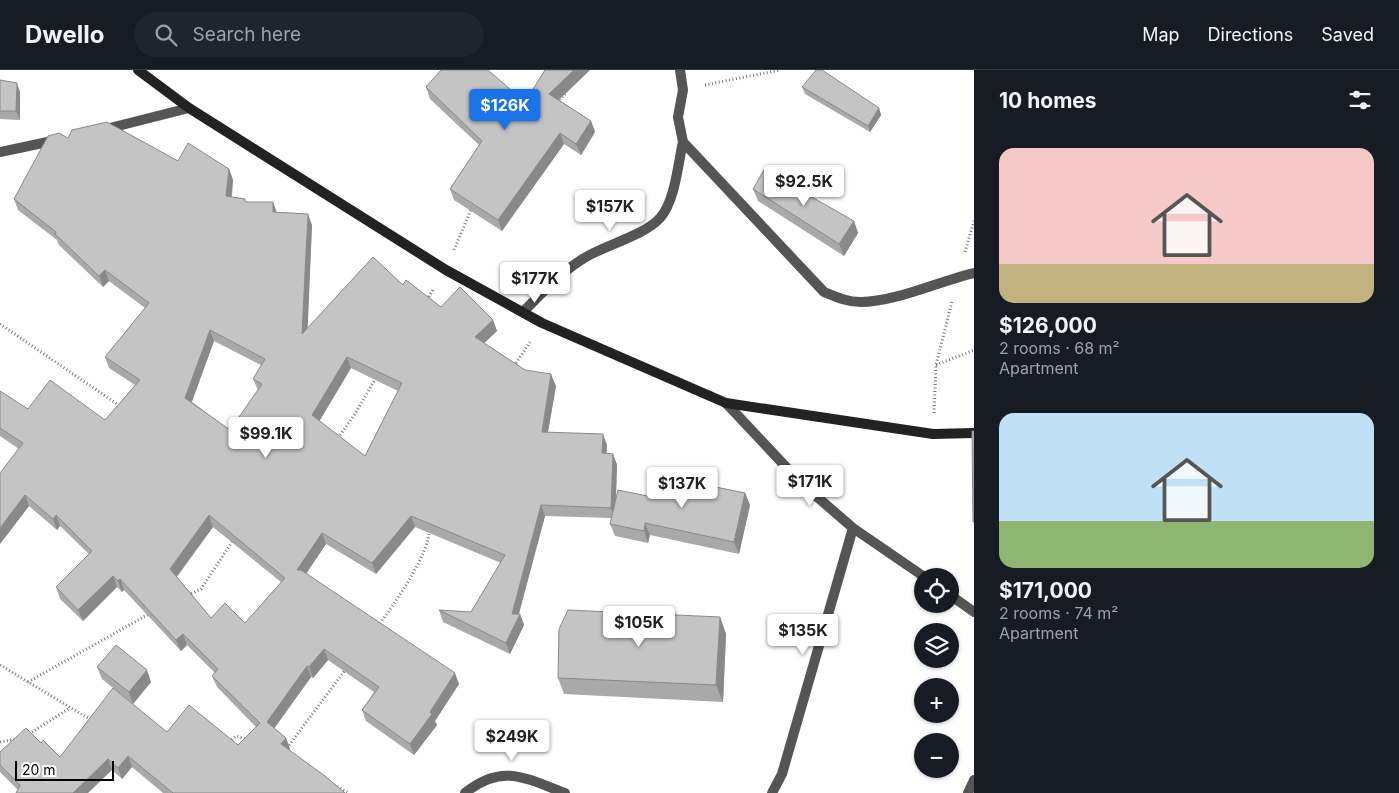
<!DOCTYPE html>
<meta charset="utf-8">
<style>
:root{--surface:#171b24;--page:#20242c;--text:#f1f3f6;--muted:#9ea1a6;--line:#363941;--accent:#1a73e8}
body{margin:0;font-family:Inter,sans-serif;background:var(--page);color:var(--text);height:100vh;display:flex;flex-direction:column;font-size:19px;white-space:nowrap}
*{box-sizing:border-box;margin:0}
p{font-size:16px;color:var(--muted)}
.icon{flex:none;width:28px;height:28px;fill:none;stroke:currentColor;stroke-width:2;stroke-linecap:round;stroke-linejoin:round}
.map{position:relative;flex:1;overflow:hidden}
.details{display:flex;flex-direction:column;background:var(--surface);width:425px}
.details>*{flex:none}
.buttons{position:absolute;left:914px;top:498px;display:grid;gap:10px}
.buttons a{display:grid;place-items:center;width:45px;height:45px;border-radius:50%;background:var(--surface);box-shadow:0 1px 4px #0004;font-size:25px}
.scale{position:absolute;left:15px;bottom:12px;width:99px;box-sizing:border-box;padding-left:5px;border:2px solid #000;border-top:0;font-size:14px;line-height:18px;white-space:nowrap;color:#000;-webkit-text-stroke:4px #fff;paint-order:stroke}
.price{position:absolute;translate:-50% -42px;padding:0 11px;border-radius:5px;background:#fff;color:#222;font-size:16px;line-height:32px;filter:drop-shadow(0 1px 2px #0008)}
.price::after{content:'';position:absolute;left:50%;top:30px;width:15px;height:11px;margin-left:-8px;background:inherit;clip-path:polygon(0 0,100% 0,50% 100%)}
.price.current{background:var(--accent);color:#fff}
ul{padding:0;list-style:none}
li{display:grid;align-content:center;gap:10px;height:265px;padding:0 25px}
li span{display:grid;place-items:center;height:155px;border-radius:15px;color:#555}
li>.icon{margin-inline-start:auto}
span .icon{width:90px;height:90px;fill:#fffc;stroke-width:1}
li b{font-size:21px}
h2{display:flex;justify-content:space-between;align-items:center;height:60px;padding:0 25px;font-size:21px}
header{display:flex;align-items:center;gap:30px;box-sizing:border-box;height:70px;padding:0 25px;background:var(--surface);border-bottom:1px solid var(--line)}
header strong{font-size:24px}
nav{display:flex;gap:28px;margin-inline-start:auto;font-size:18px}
.search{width:350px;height:45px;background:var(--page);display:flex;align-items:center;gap:12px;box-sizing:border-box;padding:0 18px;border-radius:28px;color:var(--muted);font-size:19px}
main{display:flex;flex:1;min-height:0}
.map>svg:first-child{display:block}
</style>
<header>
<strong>Dwello</strong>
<div class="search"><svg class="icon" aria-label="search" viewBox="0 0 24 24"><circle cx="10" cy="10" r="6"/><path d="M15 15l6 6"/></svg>Search here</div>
<nav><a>Map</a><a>Directions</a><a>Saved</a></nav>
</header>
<main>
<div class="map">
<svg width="974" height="723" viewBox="0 0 974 723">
<rect width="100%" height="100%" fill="#fff"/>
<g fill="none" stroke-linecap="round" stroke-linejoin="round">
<path stroke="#777" stroke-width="3" stroke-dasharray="1 2.5" stroke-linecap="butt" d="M705,15L780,0
M557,32L567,22
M454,180L472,137
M965,182L974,151
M427,230L434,218
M0,254L120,336
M936,295L974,280
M514,296L530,272
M934,343L936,295L952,231
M338,368L355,344L377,306
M188,525L201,519L234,469
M378,556C393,536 431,482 429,459
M0,595L93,651
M28,612L149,544
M29,664L70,638
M0,672L16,669
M229,672L236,666L249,670
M287,678L346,599
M334,715L349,723"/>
<path stroke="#555" stroke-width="10" d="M968,723L974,710"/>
<path stroke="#555" stroke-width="10" d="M680,0L683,20L678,47L683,72L824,222C836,227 847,232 861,232C895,232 939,211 974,203
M102,60L189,38
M0,82L57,70
M523,242C543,222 562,201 586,187C606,175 645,165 660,148C675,132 678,93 683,72
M726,333L801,413L853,458L923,506
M950,525L974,542
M465,723C502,693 525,708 565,723
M772,723L782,704L853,458"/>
<path stroke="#222" stroke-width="10" d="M138,0L189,38L446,200L542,253L726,333L933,364L974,363"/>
</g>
<path fill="#a9a9a9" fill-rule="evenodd" d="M545,0H590L559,30L591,51L595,62L581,85L564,74L502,161L454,130L450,119L479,75L430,29L426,17L525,32Z
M0,10L20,22V50L0,49Z
M802,17L879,38L881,45L870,62L805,24Z
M68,68L178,91L229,99L233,110L232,127L245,129L246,132L312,155L307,259L403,215L441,237L493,250L497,261L484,273L525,300L556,316L548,362L607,375L606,384H613L617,395L616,431L745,423L750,435L739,484L650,465L648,473L615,466L610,454L612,448L545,446L519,544H520L524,555L510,584L443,552L439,540L471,542L501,493L415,457L376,504L326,474L306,504L459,614L435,651L437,655L414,685L366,651L362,640L374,622L328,590L313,608L311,607L274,658L286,668L290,679L289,680L345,723H163L132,697L122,709L112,700L18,720L0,702V682L41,673L60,687L167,662L238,675L256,657L217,617L212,606L215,603L187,575L181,581L124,520L122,522L117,517L83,551L60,529L56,517L89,484L60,456L57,460L29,436L0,474L19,379L0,366V321L28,339L105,350L135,315L109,298L105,287L145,238L109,211L103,217L59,175L57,170L18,140L14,129ZM214,271L261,295L253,309L258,320L230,360L192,332ZM351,298L398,321L365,386L319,351ZM213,457L281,512L245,553L211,548L177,507Z
M753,119L854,151L858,163L844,186L758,131Z
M720,547L726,564L723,632L564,624L558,608Z
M97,597L151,612L133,634L102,609Z"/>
<path fill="#898989" d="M574,0H590L553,35L549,24Z
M17,13L20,22V50L16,41Z
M879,38L881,45L870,62L868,56Z
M591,51L595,62L581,85L576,74Z
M560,63L564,74L502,161L498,150Z
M229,99L233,110L230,137L226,126Z
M273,132L277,143L273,142Z
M308,144L312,155L307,275L302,264Z
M854,151L858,163L844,186L839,174Z
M105,200L109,211L103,217L99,206Z
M493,250L497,261L479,278L475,267Z
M210,260L214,271L189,339L185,328Z
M347,287L351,298L316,357L312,345Z
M551,304L556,316L546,373L542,362Z
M603,364L607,375L606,394L602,383Z
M613,384L617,395L615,449L611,438Z
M745,423L750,435L739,484L734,472Z
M25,425L29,436L0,474V458Z
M541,435L545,446L517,550L520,544L524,555L510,584L506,573L512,544Z
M56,445L60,456L57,460L53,449Z
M209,445L213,457L174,510L170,499Z
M411,446L415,457L376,504L372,493Z
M645,453L650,465L648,473L644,461Z
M322,463L326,474L301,511L297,500Z
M113,506L117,517L83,551L78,540Z
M120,509L124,520L122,522L118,511Z
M720,547L726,564L723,632L716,615Z
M183,564L187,575L181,581L176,570Z
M324,579L328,590L313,608L309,597Z
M307,596L311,607L271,663L267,652Z
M147,600L151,612L133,634L129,622Z
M455,603L459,614L435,651L437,655L414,685L410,674Z
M286,668L290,679L285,685L281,674Z
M128,686L132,697L122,709L118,698Z
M108,689L112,700L88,723H73Z"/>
<path fill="#c4c4c4" stroke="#898989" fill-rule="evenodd" d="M441,0H488L525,32L545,0H574L549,24L591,51L576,74L560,63L498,150L450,119L482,71L426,17Z
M816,0H822L879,38L868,56L802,17Z
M0,10L17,13L16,41H0Z
M107,52L178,91L188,73L229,99L226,126L245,129V132H273V142L308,144L302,264L373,187L403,215L406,210L441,237L460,217L493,250L475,267L525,300L551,304L542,362L603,364L602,383L613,384L611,438L541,435L512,544H520L506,573L439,540L471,542L505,485L411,446L372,493L322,463L297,500H301L455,603L430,642L432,644L410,674L362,640L379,617L324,579L309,597L307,596L267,652L286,668L281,674L325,706L345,723H173L128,686L118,698L108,689L73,723H16L20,715L0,695V682L26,658L41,673L43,670L60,687L113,618L167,662L189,635L238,675L260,653L212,606L218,599L183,564L176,570L120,509L118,511L113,506L78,540L56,517L92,481L56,445L53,449L25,425L0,458V403L23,373L0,358V321L28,339L50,310L105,350L140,310L105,287L149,233L105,200L99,206L55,164L56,162L14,129L48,66L59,63L68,68L72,60ZM210,260L265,289L253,309L262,314L230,360L185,328ZM347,287L402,313L365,386L312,345ZM209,445L285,508L245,553L225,533L211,548L170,499Z
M764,100L854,151L839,174L753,119Z
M972,361H974V452H973Z
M662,406L745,423L734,472L645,453L644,461L610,454L618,420L657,428Z
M568,540L720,547L716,615L558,608L559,559Z
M116,575L147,600L129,622L97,597Z"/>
</svg>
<div class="buttons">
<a><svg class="icon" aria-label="locate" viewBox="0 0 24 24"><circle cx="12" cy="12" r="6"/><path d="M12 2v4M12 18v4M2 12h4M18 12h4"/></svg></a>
<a><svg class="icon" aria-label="layers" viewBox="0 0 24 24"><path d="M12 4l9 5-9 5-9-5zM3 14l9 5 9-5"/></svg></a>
<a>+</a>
<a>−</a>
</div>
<div class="scale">20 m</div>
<b class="price current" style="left:505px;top:61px">$126K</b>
<b class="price" style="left:804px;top:137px">$92.5K</b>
<b class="price" style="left:610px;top:162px">$157K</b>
<b class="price" style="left:535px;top:234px">$177K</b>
<b class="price" style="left:266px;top:389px">$99.1K</b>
<b class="price" style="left:810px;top:437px">$171K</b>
<b class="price" style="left:682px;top:439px">$137K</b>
<b class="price" style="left:639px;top:578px">$105K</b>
<b class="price" style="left:803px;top:586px">$135K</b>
<b class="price" style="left:512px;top:692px">$249K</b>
</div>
<section class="details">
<h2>10 homes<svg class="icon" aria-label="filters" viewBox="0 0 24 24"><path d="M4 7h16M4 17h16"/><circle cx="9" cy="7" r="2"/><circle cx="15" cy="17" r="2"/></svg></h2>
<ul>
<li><span style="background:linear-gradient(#f6c9c9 75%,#c2b280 0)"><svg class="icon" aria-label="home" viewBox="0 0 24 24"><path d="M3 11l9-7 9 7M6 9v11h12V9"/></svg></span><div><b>$126,000</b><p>2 rooms · 68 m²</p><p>Apartment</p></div></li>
<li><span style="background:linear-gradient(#bfe0f5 70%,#8fb573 0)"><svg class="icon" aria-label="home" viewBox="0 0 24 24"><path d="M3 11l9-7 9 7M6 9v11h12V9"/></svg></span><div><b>$171,000</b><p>2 rooms · 74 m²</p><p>Apartment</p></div></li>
</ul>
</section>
</main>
